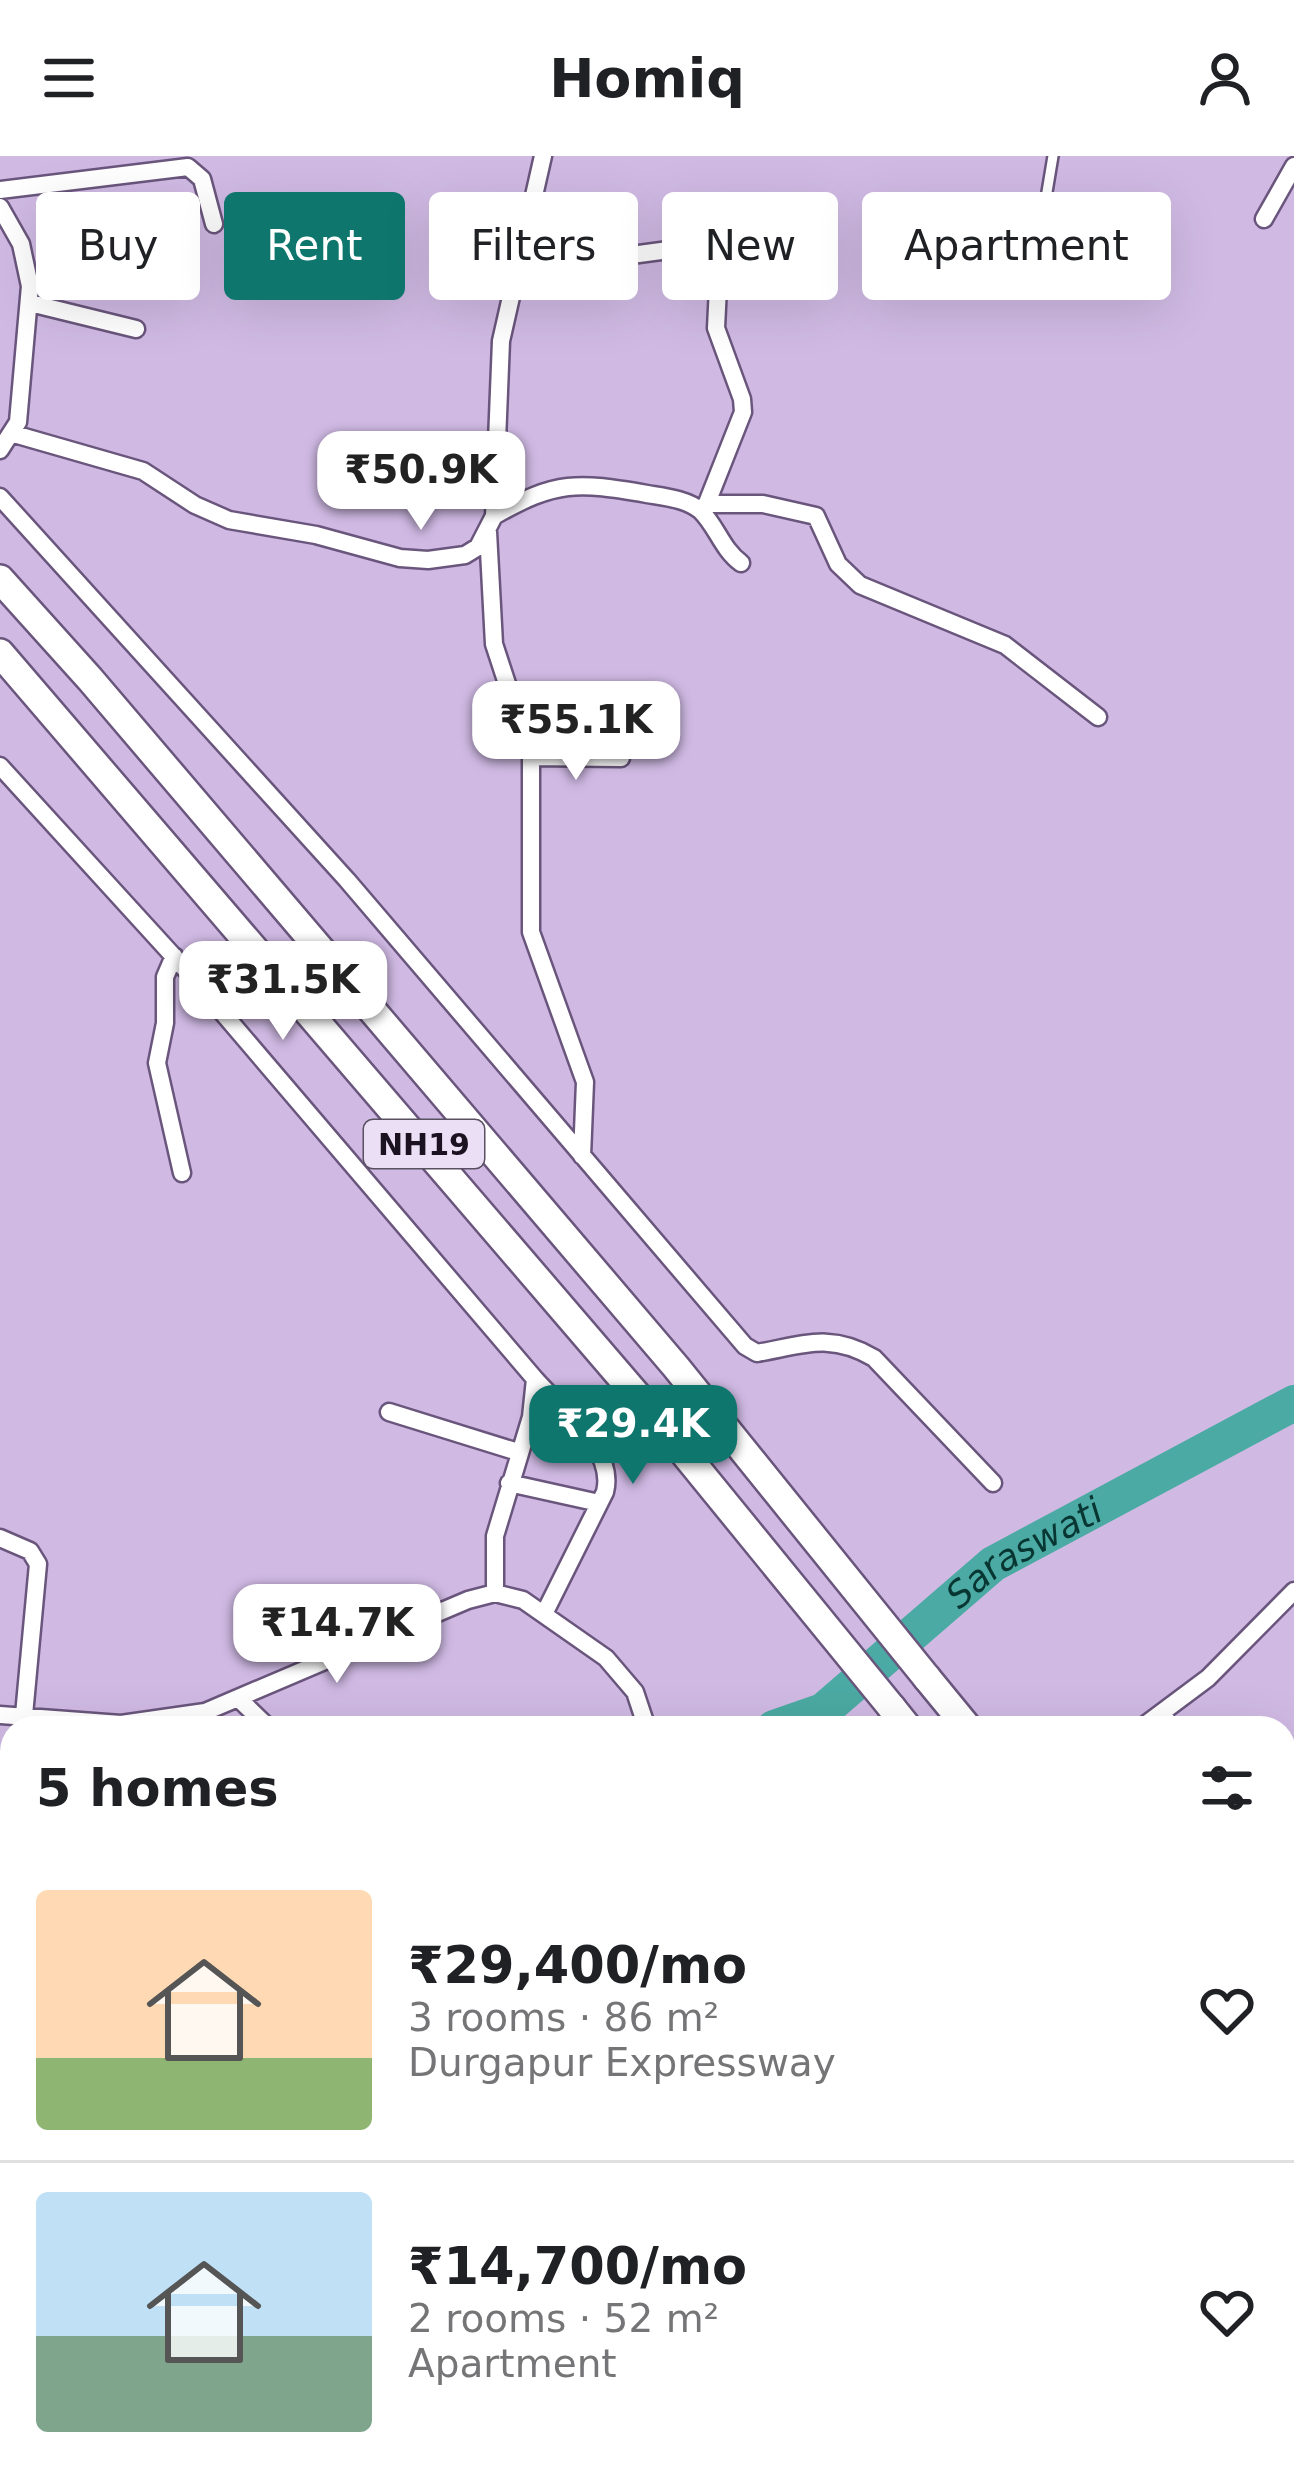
<!DOCTYPE html>
<meta charset="utf-8">
<style>
:root{--surface:#fff;--page:#f6f6f6;--text:#202124;--muted:#757577;--line:#e0e0e0;--accent:#0f766e}
body{margin:0;font-family:"DejaVu Sans",sans-serif;background:var(--page);color:var(--text);height:100vh;display:flex;flex-direction:column;font-size:45px;white-space:nowrap}
*{box-sizing:border-box;margin:0}
p{font-size:39px;color:var(--muted)}
.icon{flex:none;width:66px;height:66px;fill:none;stroke:currentColor;stroke-width:2;stroke-linecap:round;stroke-linejoin:round}
.map{position:relative;flex:1;overflow:hidden}
.panel{position:absolute;left:0px;top:1560px;width:1296px;height:768px;display:flex;flex-direction:column;background:var(--surface);border-radius:36px 36px 0 0;box-shadow:0 12px 48px #0002}
.panel>*{flex:none}
.hud{position:absolute;left:36px;top:36px;width:1224px;height:108px;display:flex;gap:24px}
.price{position:absolute;translate:-50% -102px;padding:0 27px;border-radius:24px;background:#fff;color:#222;font-size:39px;line-height:78px;filter:drop-shadow(0 3px 6px #0008)}
.price::after{content:'';position:absolute;left:50%;top:72px;width:36px;height:27px;margin-left:-18px;background:inherit;clip-path:polygon(0 0,100% 0,50% 100%)}
.price.selected{background:var(--accent);color:#fff}
ul{padding:0;list-style:none}
li{display:flex;align-items:center;gap:36px;height:300px;padding:0 36px}
li+li{border-top:3px solid var(--line)}
li span{display:grid;place-items:center;flex:none;width:336px;height:240px;border-radius:12px;color:#555}
li>.icon{margin-inline-start:auto}
span .icon{width:144px;height:144px;fill:#fffc;stroke-width:1}
li b{font-size:51px}
h2{display:flex;justify-content:space-between;align-items:center;height:144px;padding:0 36px;font-size:51px}
.chip{padding:0 42px;border-radius:12px;background:var(--surface);box-shadow:0 12px 48px #0002;font-size:42px;line-height:108px}
.chip.selected{background:var(--accent);color:#fff}
header{display:flex;justify-content:space-between;align-items:center;height:156px;padding:0 36px;background:var(--surface);font-size:54px;font-weight:600}
.map>svg:first-child{display:block}
</style>
<header><svg class="icon" aria-label="menu" viewBox="0 0 24 24"><path d="M4 6h16M4 12h16M4 18h16"/></svg>Homiq<svg class="icon" aria-label="person" viewBox="0 0 24 24"><circle cx="12" cy="8" r="4"/><path d="M4 21q1-7 8-7t8 7"/></svg></header>
<div class="map">
<svg width="1294" height="2328" viewBox="0 0 1294 2328">
<rect width="100%" height="100%" fill="#d0bae4"/>
<g fill="none" stroke-linecap="round" stroke-linejoin="round">
<g stroke="#4baaa3" stroke-width="36">
<path id="s1" d="M774,1572L823,1555L993,1408L1294,1247"/>
<path d="M152,2328L165,2316"/>
</g>
<g stroke="#6a567c" stroke-width="14">
<path id="service" d="M1037,96L1053,0"/>
</g>
<g stroke="#6a567c" stroke-width="21">
<path id="minor" d="M0,34L188,11L202,23L214,68
M0,51L21,88L30,130L18,266L0,294
M1264,63L1294,10
M519,114L691,91C706,92 714,96 719,111L716,172L742,243L743,256L703,357
M30,147L136,173
M14,278L143,315L195,349L229,364L316,379L400,402L428,404L465,399L478,391L494,360L501,185L543,0
M0,341L347,724L745,1190L757,1197C803,1189 831,1176 874,1202L993,1327
M706,348H763L816,360L838,408L860,429L1005,489L1098,561
M494,360C557,324 577,326 647,338C665,341 687,343 701,355C717,371 722,393 741,407
M488,376L494,488L531,601V776L585,926L582,1000
M531,601L621,602
M0,610L187,815L535,1223L531,1261L495,1380V1437
M174,800L165,821V867L157,907L182,1017
M535,1223C561,1253 616,1293 605,1336L544,1458
M389,1256L518,1296
M509,1327L599,1347
M0,1382L30,1395L38,1408L24,1559
M240,1544L269,1572
M1162,1557L1172,1572
M0,1559L121,1568L205,1556L468,1444L495,1437L523,1444L606,1502L635,1536L647,1572
M1141,1572L1208,1522L1294,1435
M1284,1661L1294,1654
M1284,1849L1294,1861
M1284,2148L1294,2160
M647,2316L666,2328
M52,2328L62,2316
M920,2328L926,2316
M1030,2328L1033,2316"/>
</g>
<g stroke="#6a567c" stroke-width="32">
<path id="primary" d="M927,1522L968,1572
M892,1552L908,1572
M1284,1963L1294,1975
M1284,2036L1294,2048"/>
</g>
<g stroke="#6a567c" stroke-width="32">
<path id="trunk" d="M0,423L90,523L676,1211L927,1522
M0,497L640,1243L892,1552"/>
</g>
<use href="#service" stroke="#fff" stroke-width="9"/>
<use href="#minor" stroke="#fff" stroke-width="16"/>
<use href="#primary" stroke="#fff" stroke-width="27"/>
<use href="#trunk" stroke="#fff" stroke-width="27"/>
</g>
<g text-anchor="middle" dominant-baseline="central" stroke-width="9" stroke-linejoin="round" paint-order="stroke">
<rect fill="#ebdff5" stroke="#595061" stroke-width="3" x="364" y="964" width="120" height="48" rx="9"/>
<g font-size="30" font-weight="bold" fill="#1a1221">
<text x="424" y="988">NH19</text>
</g>
<g font-size="36" font-style="italic" fill="#083633" stroke="#ebdff5">
<text stroke="none"><textPath href="#s1" startOffset="309">Saraswati</textPath></text>
</g>
</g>
</svg>
<b class="price" style="left:421px;top:377px">₹50.9K</b>
<b class="price" style="left:576px;top:627px">₹55.1K</b>
<b class="price" style="left:283px;top:887px">₹31.5K</b>
<b class="price selected" style="left:633px;top:1331px">₹29.4K</b>
<b class="price" style="left:337px;top:1530px">₹14.7K</b>
<div class="hud">
<a class="chip">Buy</a>
<a class="chip selected">Rent</a>
<a class="chip">Filters</a>
<a class="chip">New</a>
<a class="chip">Apartment</a>
</div>
<section class="panel">
<h2>5 homes<svg class="icon" aria-label="filters" viewBox="0 0 24 24"><path d="M4 7h16M4 17h16"/><circle cx="9" cy="7" r="2"/><circle cx="15" cy="17" r="2"/></svg></h2>
<ul>
<li><span style="background:linear-gradient(#ffd9b3 70%,#8fb573 0)"><svg class="icon" aria-label="home" viewBox="0 0 24 24"><path d="M3 11l9-7 9 7M6 9v11h12V9"/></svg></span><div><b>₹29,400/mo</b><p>3 rooms · 86 m²</p><p>Durgapur Expressway</p></div><svg class="icon" aria-label="heart" viewBox="0 0 24 24"><path d="M12 20l-8-8c-3-5 5-10 8-4 3-6 11-1 8 4z"/></svg></li>
<li><span style="background:linear-gradient(#bfe0f5 60%,#7fa58c 0)"><svg class="icon" aria-label="home" viewBox="0 0 24 24"><path d="M3 11l9-7 9 7M6 9v11h12V9"/></svg></span><div><b>₹14,700/mo</b><p>2 rooms · 52 m²</p><p>Apartment</p></div><svg class="icon" aria-label="heart" viewBox="0 0 24 24"><path d="M12 20l-8-8c-3-5 5-10 8-4 3-6 11-1 8 4z"/></svg></li>
</ul>
</section>
</div>
